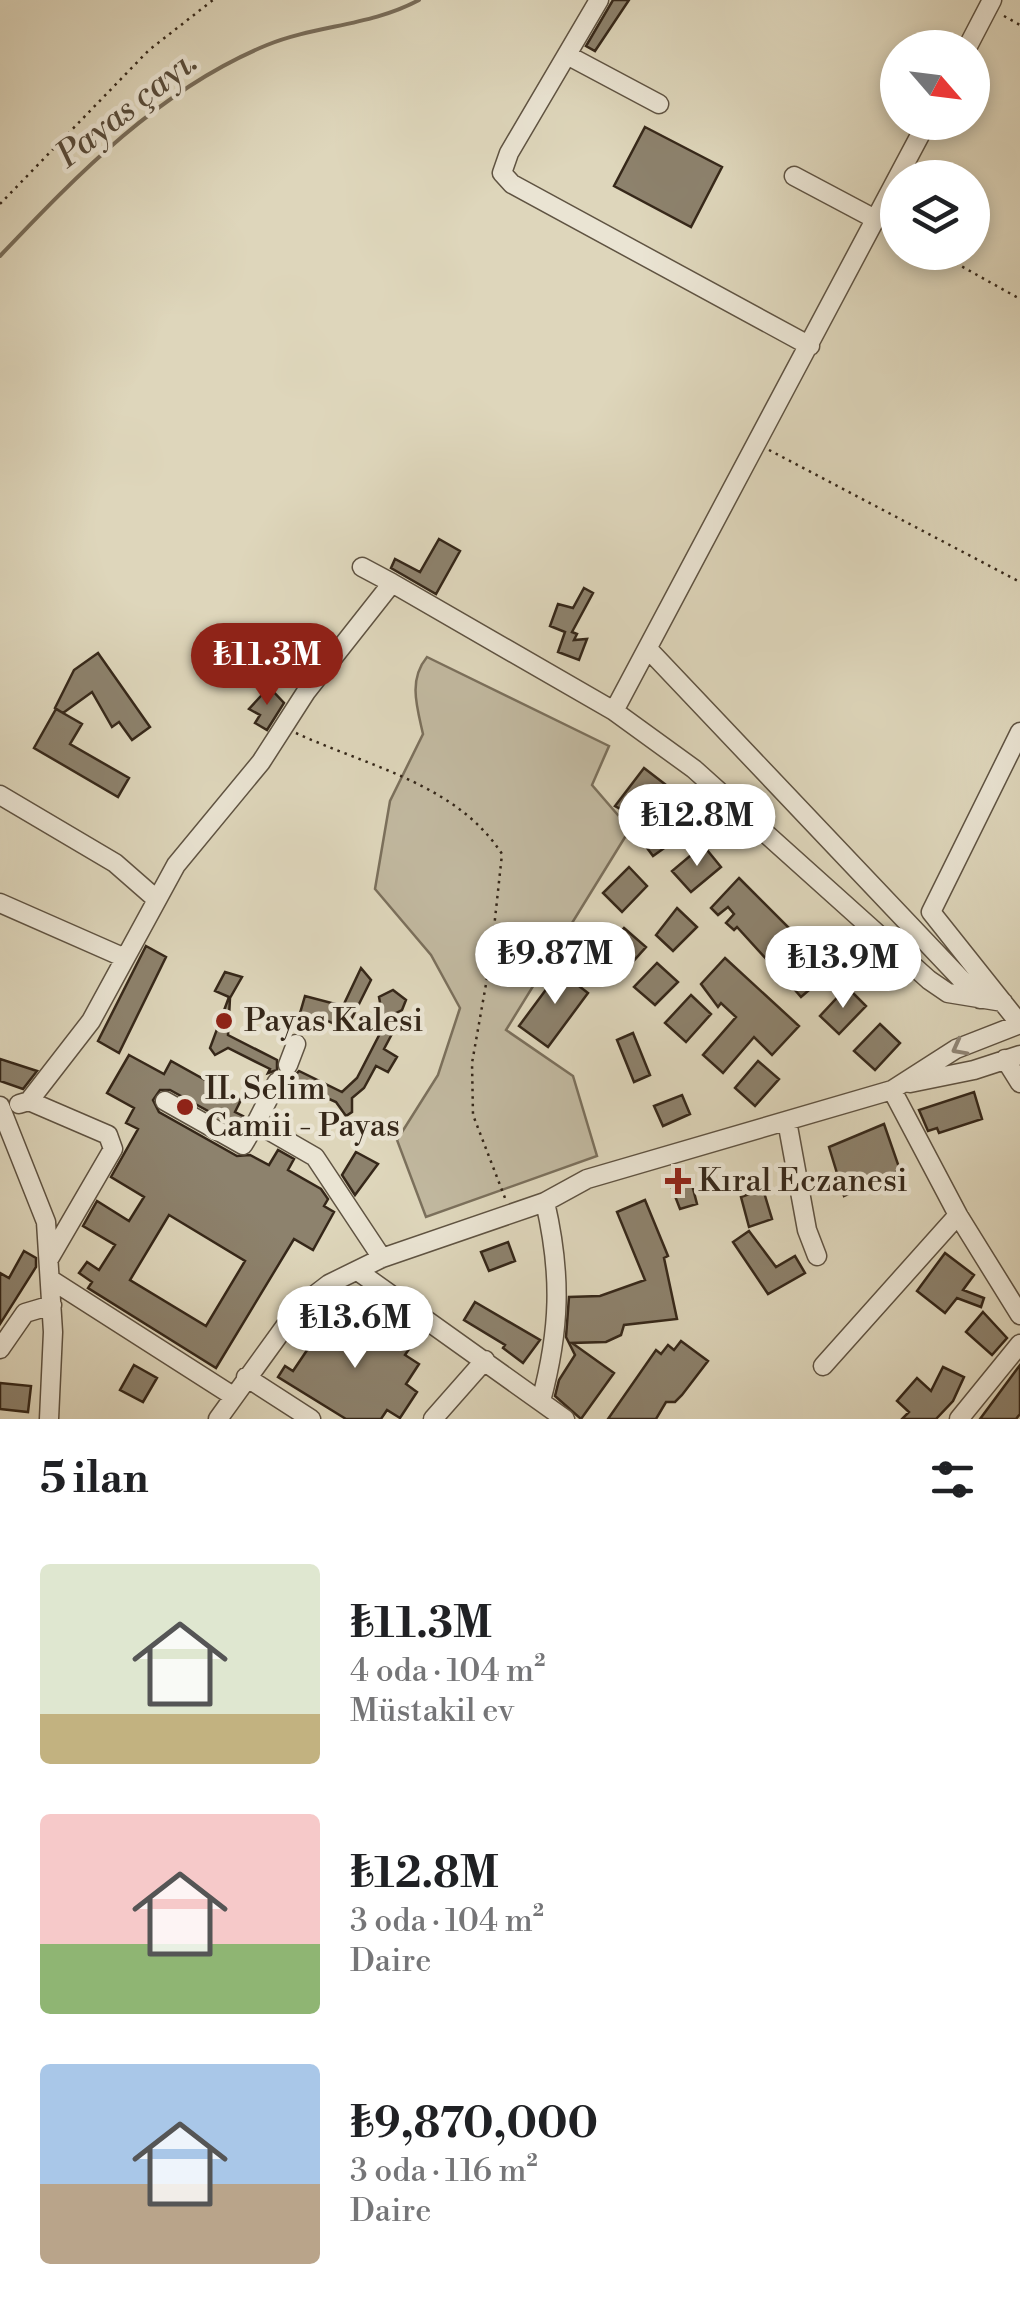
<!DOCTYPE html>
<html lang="tr">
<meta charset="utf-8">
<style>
:root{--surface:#fff;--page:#f6f6f6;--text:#202124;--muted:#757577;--accent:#8f2418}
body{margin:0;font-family:"Libre Bodoni",serif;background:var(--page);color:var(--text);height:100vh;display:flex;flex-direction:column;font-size:38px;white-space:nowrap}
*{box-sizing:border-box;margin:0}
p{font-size:32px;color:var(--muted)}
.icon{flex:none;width:55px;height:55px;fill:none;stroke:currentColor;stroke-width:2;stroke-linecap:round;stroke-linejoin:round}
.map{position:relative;height:1419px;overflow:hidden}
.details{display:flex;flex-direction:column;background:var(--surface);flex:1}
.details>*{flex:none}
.needle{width:65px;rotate:118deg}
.buttons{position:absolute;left:880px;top:30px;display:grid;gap:20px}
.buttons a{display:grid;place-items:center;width:110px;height:110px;border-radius:50%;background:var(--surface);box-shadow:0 5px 15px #0003;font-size:50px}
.price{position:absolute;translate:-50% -85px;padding:0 22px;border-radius:35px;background:#fff;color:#222;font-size:32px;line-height:65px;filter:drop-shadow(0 2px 5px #0008)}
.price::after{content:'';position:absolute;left:50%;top:60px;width:30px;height:22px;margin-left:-15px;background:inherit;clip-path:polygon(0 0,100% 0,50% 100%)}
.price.on{background:var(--accent);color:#fff}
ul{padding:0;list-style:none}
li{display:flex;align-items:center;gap:30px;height:250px;padding:0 40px}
li span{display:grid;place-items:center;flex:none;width:280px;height:200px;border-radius:10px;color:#555}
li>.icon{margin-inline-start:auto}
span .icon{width:120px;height:120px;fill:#fffc;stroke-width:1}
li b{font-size:42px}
h2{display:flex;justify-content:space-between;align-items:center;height:120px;padding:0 40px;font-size:42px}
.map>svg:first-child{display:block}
</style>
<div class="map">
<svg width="1020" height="1419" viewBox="0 0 1020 1419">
<rect width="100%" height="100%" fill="#ded6bb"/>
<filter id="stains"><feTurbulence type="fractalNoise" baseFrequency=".002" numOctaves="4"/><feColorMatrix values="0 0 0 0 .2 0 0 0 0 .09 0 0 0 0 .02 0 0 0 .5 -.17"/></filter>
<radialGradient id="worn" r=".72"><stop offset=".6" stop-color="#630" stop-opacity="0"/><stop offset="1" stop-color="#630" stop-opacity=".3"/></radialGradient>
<path fill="#c1b89f" stroke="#7b705c" stroke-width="2.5" d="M427,657L609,746L592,785L630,829L506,1030L573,1076L597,1156L426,1217L397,1140L438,1075L460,1008L431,955L375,889L390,801L423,734C417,707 408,680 427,657Z"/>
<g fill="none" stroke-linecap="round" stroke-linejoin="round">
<path stroke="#786c59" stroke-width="4" d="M0,256C78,174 160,89 267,45C316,25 371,26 419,0"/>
</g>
<path fill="#8d826d" stroke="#352719" stroke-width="2.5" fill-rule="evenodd" d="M613,0H629L595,51L586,46Z
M645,127L722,167L691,227L614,186Z
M439,539L460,551L436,594L391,568L395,559L420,572Z
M584,588L593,593L572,632L577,634L574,640L587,639L579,660L558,652L565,632L550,626L558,604L573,608Z
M98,653L150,727L132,740L119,722L112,727L92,692L63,713L55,708L74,670Z
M269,687L284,703L267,730L255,723L260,715L249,709Z
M56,709L82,724L70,744L129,778L118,797L34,748Z
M644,768L670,788L661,801L684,834L653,856L636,833L648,824L615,806Z
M703,845L721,867L691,892L672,871Z
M629,867L647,886L622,912L603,893Z
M739,878L795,934L768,961L737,927L734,930L726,923L734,914L728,907L718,915L711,908Z
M677,908L697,927L673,951L656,935Z
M624,928L646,947L621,975L600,956Z
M146,946L166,957L119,1053L98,1041Z
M813,951L830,972L801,997L782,975Z
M725,958L799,1026L772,1055L754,1037L723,1073L703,1055L736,1017L721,1003L718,1007L701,984Z
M567,963L583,970L575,983L588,993L548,1047L519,1026L559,972L565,976Z
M657,963L678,982L655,1005L634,987Z
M361,968L371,980L346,1030L322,1018L319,1027L298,1020L305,996L343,1006Z
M225,972L242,977L230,998L228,1035L277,1060V1070L268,1073L270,1069L228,1048L215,1055L210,1048L229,997L215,991Z
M847,987L866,1006L839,1034L820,1016Z
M393,990L406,1000L402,1010L392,1015L393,1032L384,1049L397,1057L388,1072L376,1066L364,1088L352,1098V1112L346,1116L336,1102L289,1081L299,1071L342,1092L357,1078L389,1016L383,1019L379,997Z
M691,995L711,1014L686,1042L665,1023Z
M880,1024L900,1043L875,1070L854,1051Z
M633,1033L650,1075L634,1082L617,1040Z
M129,1055L164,1074L171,1061L241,1100L235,1112L243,1116L237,1127L170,1090H160L153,1100L159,1112L237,1156L250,1155L269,1165L278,1150L294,1159L288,1170L321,1189L328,1199L324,1206L334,1212L313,1250L294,1239L216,1368L88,1288L92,1282L79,1273L87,1262L99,1270L115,1245L83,1226L97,1201L129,1221L144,1197L111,1177L138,1129L126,1123L134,1108L107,1093ZM169,1215L245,1261L206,1326L130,1280Z
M0,1059L37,1071L23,1089L0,1081Z
M758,1061L779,1079L755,1106L735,1088Z
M974,1092L982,1119L939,1133L937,1128L928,1131L919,1110Z
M682,1095L690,1114L663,1126L654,1106Z
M884,1124L900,1170L844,1196L829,1147Z
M356,1152L378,1164L355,1195L342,1175Z
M690,1177L697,1204L680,1209L670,1183Z
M763,1189L772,1219L749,1227L741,1197Z
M645,1200L668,1256L664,1258L677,1319L624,1325L621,1335L606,1342L572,1343L614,1373L581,1419L555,1396L559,1380L575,1355L566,1337L569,1297L600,1296L645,1280L617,1212Z
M749,1231L776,1267L795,1256L805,1273L768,1294L733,1242Z
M508,1242L515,1261L489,1271L481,1252Z
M24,1251L36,1258V1267L0,1324V1273L9,1278Z
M945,1253L974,1275L963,1290L984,1298L981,1307L957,1298L945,1313L917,1291Z
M475,1302L540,1340L523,1363L503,1348L505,1345L464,1320Z
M983,1312L1007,1338L992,1355L966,1332Z
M344,1313L358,1323L362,1318L409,1349L405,1355L419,1364L406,1384L417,1392L400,1418L387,1410L381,1419H346L278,1377L285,1366L293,1371L324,1325L333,1331Z
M681,1341L708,1361L682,1395L675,1402H666L656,1419H608L656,1350L661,1354L668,1345L674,1350Z
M134,1365L157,1378L143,1402L120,1390Z
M1020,1365V1414L1016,1419H980Z
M943,1367L964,1377L953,1401L936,1419H902L909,1412L897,1401L917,1378L931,1391Z
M0,1383L31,1386L28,1412L0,1409Z"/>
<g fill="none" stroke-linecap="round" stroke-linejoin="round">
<g stroke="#5f5342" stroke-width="21">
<path id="minor" d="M599,0L509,153L502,173L512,184L810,346
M967,48L992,0
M567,55L659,104
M927,122L614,711L694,769L929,980L948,993L1003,1002
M794,176L875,219
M362,567L392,583
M648,649L980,999
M0,795L115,863L155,898
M0,903L125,958
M1005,1059L1020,1083
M288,1065L296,1044
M277,1082L256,1123L315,1157L382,1258
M910,1083L974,1070L1020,1055
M892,1090L958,1215L1020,1315
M29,1101L91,1021L176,865L261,762L306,692L392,583L614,711
M165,1101L243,1145L256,1123
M19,1104L29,1101L108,1135L113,1149L49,1259
M0,1106L46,1222L53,1332L49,1419
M787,1121L807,1230L817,1256
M359,1272L565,1419
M50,1279L233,1396
M0,1349L25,1313L52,1305
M823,1366L958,1215
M246,1377L311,1419
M541,1401C560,1330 562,1275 545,1202
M218,1419L299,1307L329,1284L382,1258L545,1202L587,1179L892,1090L956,1049L1020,1024L931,912L1020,732
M433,1419L485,1360
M959,1419L1020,1344"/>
</g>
<path stroke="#352719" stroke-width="2.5" stroke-dasharray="2.5 5" stroke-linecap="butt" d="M1004,16L1020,25
M0,204L149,50L213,0
M936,252L1020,299
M769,450L1020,582
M296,733C367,766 457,784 502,854L491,956L472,1063L473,1115L505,1198"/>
<use href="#minor" stroke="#eae4d3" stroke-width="18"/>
</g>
<defs><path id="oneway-chevron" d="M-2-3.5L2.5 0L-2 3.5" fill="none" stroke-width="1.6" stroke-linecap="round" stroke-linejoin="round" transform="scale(2.5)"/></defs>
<use stroke="#908676" href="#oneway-chevron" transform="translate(959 1048) rotate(152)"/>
<g fill="#8f2418" stroke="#eae4d3" stroke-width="4">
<circle cx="224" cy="1021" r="10"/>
<circle cx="185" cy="1107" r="10"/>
<path d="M673 1166h10v10h10v10h-10v10h-10v-10h-10v-10h10z"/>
</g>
<g text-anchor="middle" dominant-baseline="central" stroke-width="9" stroke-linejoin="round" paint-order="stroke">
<g font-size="32" fill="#352719" stroke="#eae4d3" text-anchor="start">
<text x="244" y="1021">Payas Kalesi</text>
<text x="205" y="1089">II. Selim<tspan x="205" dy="37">Camii - Payas</tspan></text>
<text x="698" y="1181">Kıral Eczanesi</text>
</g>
<g font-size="35" font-style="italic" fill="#574a39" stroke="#eae4d3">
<text transform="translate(127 109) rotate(-38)">Payas çayı.</text>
</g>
</g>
<rect width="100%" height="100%" filter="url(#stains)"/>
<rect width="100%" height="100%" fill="url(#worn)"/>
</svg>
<div class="buttons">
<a><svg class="needle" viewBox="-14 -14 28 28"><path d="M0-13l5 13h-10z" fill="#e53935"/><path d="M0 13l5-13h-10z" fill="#757577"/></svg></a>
<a><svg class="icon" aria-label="layers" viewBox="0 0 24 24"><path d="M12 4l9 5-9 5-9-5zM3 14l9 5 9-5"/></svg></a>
</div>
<b class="price on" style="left:267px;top:708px">₺11.3M</b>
<b class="price" style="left:697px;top:869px">₺12.8M</b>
<b class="price" style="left:555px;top:1007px">₺9.87M</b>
<b class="price" style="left:843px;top:1011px">₺13.9M</b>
<b class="price" style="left:355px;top:1371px">₺13.6M</b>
</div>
<section class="details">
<h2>5 ilan<svg class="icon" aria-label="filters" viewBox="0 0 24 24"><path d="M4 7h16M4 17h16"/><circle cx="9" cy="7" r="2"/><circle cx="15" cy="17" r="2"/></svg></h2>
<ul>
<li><span style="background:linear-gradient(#dfe7d0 75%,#c2b280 0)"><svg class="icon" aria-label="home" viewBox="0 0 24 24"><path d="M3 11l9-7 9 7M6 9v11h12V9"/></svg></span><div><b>₺11.3M</b><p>4 oda · 104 m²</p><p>Müstakil ev</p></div></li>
<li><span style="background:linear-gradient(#f6c9c9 65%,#8fb573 0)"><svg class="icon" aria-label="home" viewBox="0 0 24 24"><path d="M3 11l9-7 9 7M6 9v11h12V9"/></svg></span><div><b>₺12.8M</b><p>3 oda · 104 m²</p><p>Daire</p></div></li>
<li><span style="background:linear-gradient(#a9c7e8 60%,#b9a48a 0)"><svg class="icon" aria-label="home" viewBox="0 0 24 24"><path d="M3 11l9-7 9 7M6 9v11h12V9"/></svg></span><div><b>₺9,870,000</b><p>3 oda · 116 m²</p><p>Daire</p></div></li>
</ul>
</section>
